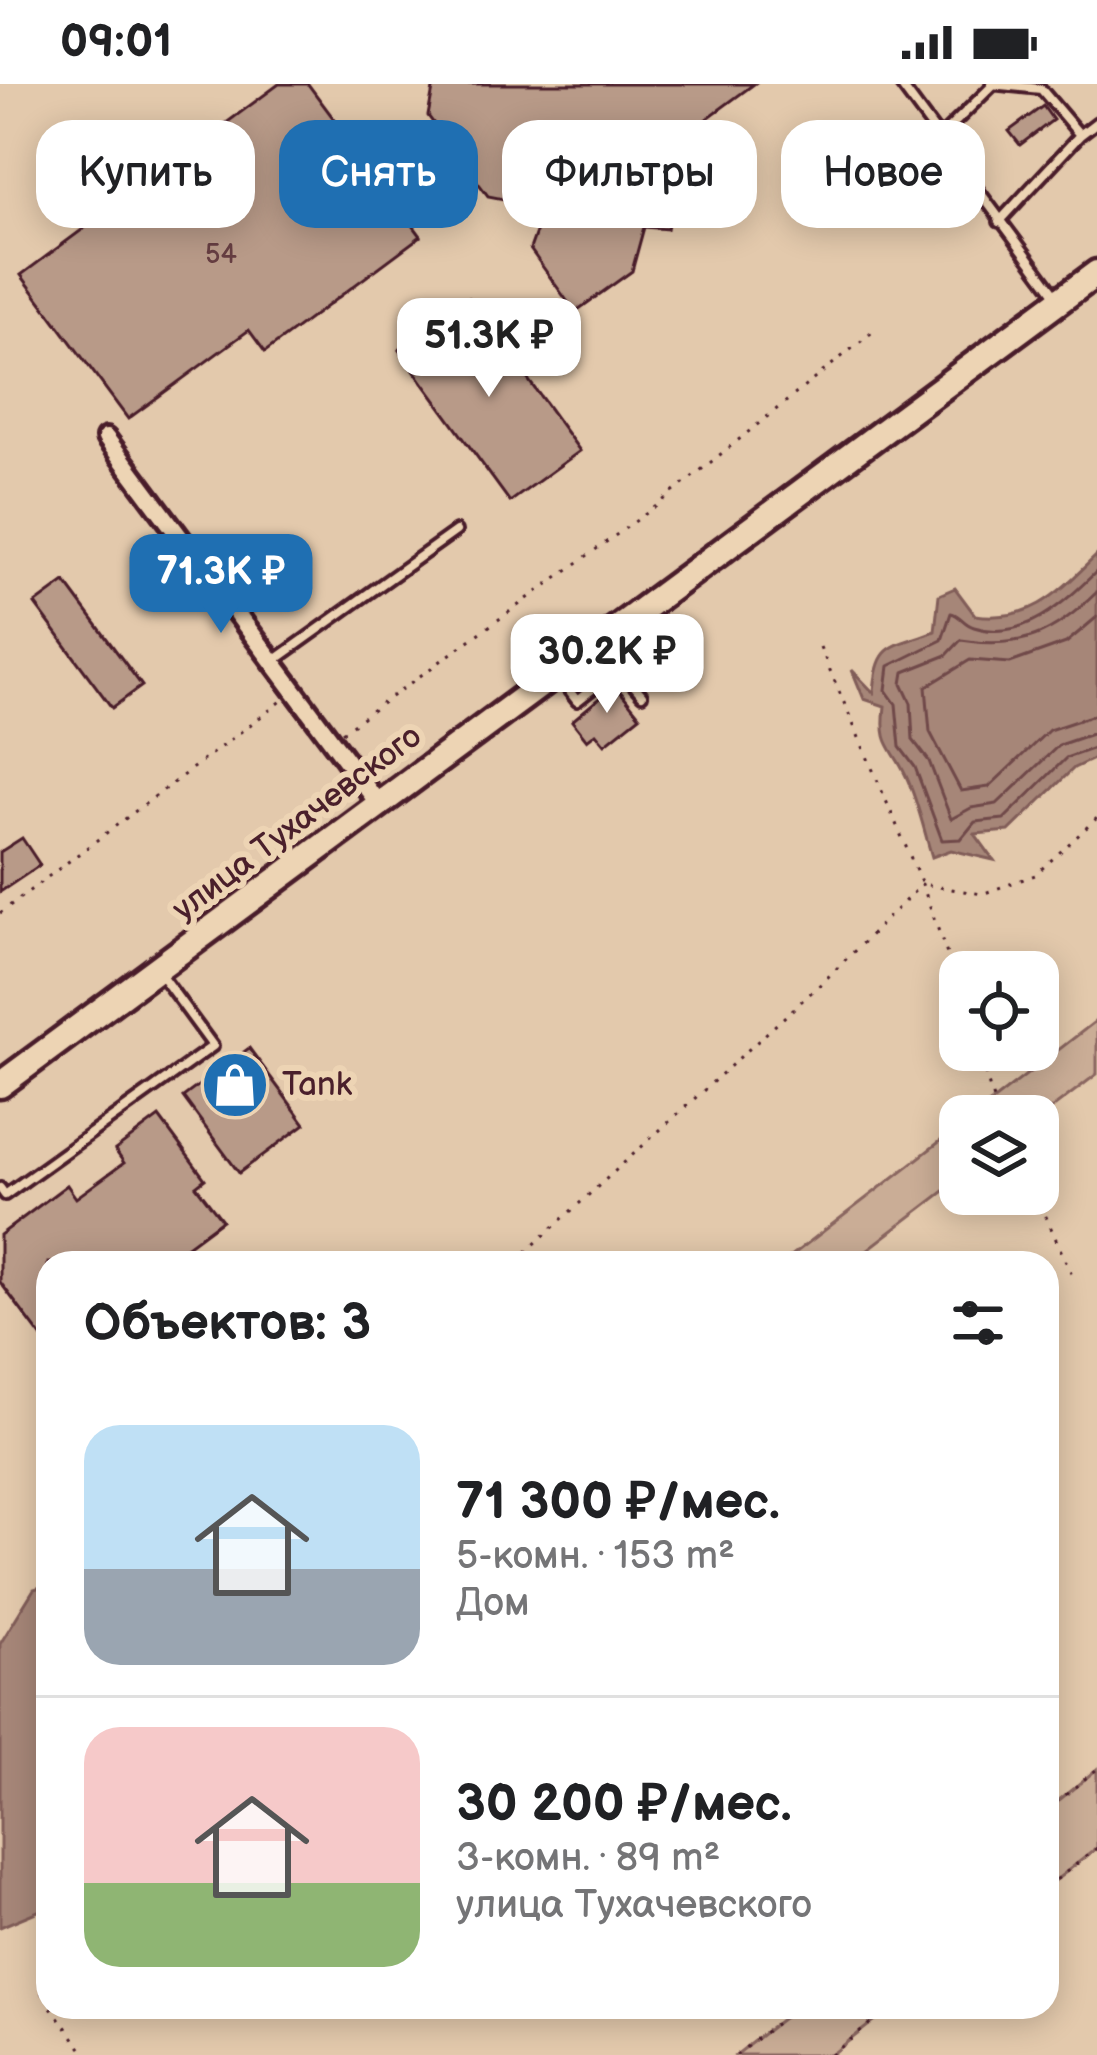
<!DOCTYPE html>
<html lang="ru">
<meta charset="utf-8">
<style>
:root{--surface:#fff;--page:#f6f6f6;--text:#202124;--muted:#757577;--line:#e0e0e0;--accent:#1f6fb2}
body{margin:0;font-family:"Balsamiq Sans",sans-serif;background:var(--page);color:var(--text);height:100vh;display:flex;flex-direction:column;font-size:45px;white-space:nowrap}
*{box-sizing:border-box;margin:0}
p{font-size:39px;color:var(--muted)}
.icon{flex:none;width:66px;height:66px;fill:none;stroke:currentColor;stroke-width:2;stroke-linecap:round;stroke-linejoin:round}
.map{position:relative;flex:1;overflow:hidden}
.drawer{position:absolute;left:36px;top:1167px;width:1023px;height:768px;display:flex;flex-direction:column;background:var(--surface);border-radius:36px;box-shadow:0 6px 30px #0003}
.drawer>*{flex:none}
.banner{position:absolute;left:36px;top:36px;width:1026px;height:108px;display:flex;gap:24px}
.tools{position:absolute;left:939px;top:867px;display:grid;gap:24px}
.tools a{display:grid;place-items:center;width:120px;height:120px;border-radius:24px;background:var(--surface);box-shadow:0 6px 30px #0003;font-size:60px}
.price{position:absolute;translate:-50% -102px;padding:0 27px;border-radius:24px;background:#fff;color:#222;font-size:39px;line-height:78px;filter:drop-shadow(0 3px 6px #0008)}
.price::after{content:'';position:absolute;left:50%;top:72px;width:36px;height:27px;margin-left:-18px;background:inherit;clip-path:polygon(0 0,100% 0,50% 100%)}
.price.active{background:var(--accent);color:#fff}
ul{padding:0;list-style:none}
li{display:flex;align-items:center;gap:36px;height:300px;padding:0 48px}
li+li{border-top:3px solid var(--line)}
li span{display:grid;place-items:center;flex:none;width:336px;height:240px;border-radius:36px;color:#555}
li>.icon{margin-inline-start:auto}
span .icon{width:144px;height:144px;fill:#fffc;stroke-width:1}
li b{font-size:51px}
h2{display:flex;justify-content:space-between;align-items:center;height:144px;padding:0 48px;font-size:51px}
.pill{padding:0 42px;border-radius:36px;background:var(--surface);box-shadow:0 6px 30px #0003;font-size:42px;line-height:108px}
.pill.active{background:var(--accent);color:#fff}
.status{display:flex;justify-content:space-between;align-items:center;height:84px;padding:0 60px;background:var(--surface);direction:ltr}
.status svg{height:33px;fill:currentColor}
.map>svg:first-child{display:block}
</style>
<div class="status"><b>09:01</b><svg viewBox="0 0 49 12"><path d="M0 12V9h3v3zM5 12V6h3v6zM10 12V3h3v9zM15 12V0h3v12zM26 1h20v11H26zM47 4h2v5h-2z"/></svg></div>
<div class="map">
<svg width="1097" height="1971" viewBox="0 0 1097 1971">
<rect width="100%" height="100%" fill="#e3c9ac"/>
<filter id="ink" filterUnits="userSpaceOnUse"><feTurbulence type="fractalNoise" baseFrequency=".00833" numOctaves="2"/><feDisplacementMap in="SourceGraphic" scale="24" xChannelSelector="R" yChannelSelector="G"/><feConvolveMatrix kernelMatrix="1 2 1 2 8 2 1 2 1" color-interpolation-filters="sRGB"/></filter>
<g filter="url(#ink)">
<path fill="#caad96" stroke="#8a6660" stroke-width="3" d="M1097,936V990L1038,1035L973,1032Z
M960,1042V1095L850,1179H782Z
M1097,1685V1764L1047,1803V1726Z
M797,1923H892L831,1971H736Z"/>
<path fill="#a68678" stroke="#815d59" stroke-width="3" d="M1097,471V673L1074,684L1009,747L975,750L994,776L951,766L932,773C924,747 918,717 906,692C891,660 880,663 885,622L864,615L852,586L874,609C877,558 891,564 935,547L939,511L955,504L975,531C1032,539 1059,508 1097,471Z
M48,1501V1823L0,1843V1560L34,1505Z"/>
<g fill="none" stroke-linecap="round" stroke-linejoin="round">
<path stroke="#6f484a" stroke-width="3" d="M1097,487C1065,518 1023,559 974,543C963,540 961,531 951,529L942,556L889,582L886,606L896,620L900,663L915,683L942,756L961,755L975,738L1004,735L1066,674L1097,663
M1097,508C1054,550 1021,566 961,556L947,571L904,588L902,600L911,619L913,656L929,677L951,735L971,724L997,720L1059,661L1097,648
M1097,533L1066,559L1010,579L970,576L926,603L930,648L961,707L989,703L1049,646L1097,630"/>
</g>
<path fill="#b89a88" stroke="#4a1f2b" stroke-width="3" d="M279,0H308L421,152L265,268L249,246L128,335L21,191Z
M434,0H754L686,50L667,145L644,143L632,187L575,228L530,165L545,123L488,112L428,32Z
M1043,22L1053,36L1020,61L1009,47Z
M469,214L580,367L510,418L399,266Z
M273,476L291,502L255,527L237,501Z
M65,498L142,602L112,624L35,520Z
M615,601L640,632L605,660L596,649L587,656L572,637Z
M22,754L40,781L0,808V768Z
M249,964L305,1040L239,1089L183,1013Z
M159,1033L205,1095L196,1102L222,1136L164,1179H48V1262L0,1198V1151L67,1101L76,1114L124,1079L115,1066Z"/>
<g fill="none" stroke-linecap="round" stroke-linejoin="round">
<g stroke="#4a1f2b" stroke-width="16">
<path id="lane" d="M900,0L1056,211
M991,0L1041,5L1080,51
M938,55L992,2
M999,138L1080,51L1097,38
M274,577L456,447
M619,584L642,611
M560,595L577,617L619,584L602,561
M0,1104L5,1111L213,962L161,891"/>
</g>
<g stroke="#4a1f2b" stroke-width="26">
<path id="street" d="M106,354L378,719"/>
</g>
<g stroke="#4a1f2b" stroke-width="33">
<path id="primary" d="M0,1001L1097,189"/>
</g>
<path stroke="#4a1f2b" stroke-width="3" stroke-dasharray="3 9" stroke-linecap="butt" d="M820,563L922,800L982,810L1035,791L1097,734
M342,648L655,423L875,246
M0,829L283,616
M978,966L998,1032
M1036,1110L1074,1196
M520,1179L527,1167L826,895L922,800L960,907
M1047,1726L1097,1685
M1047,1803L1097,1764
M48,1862L39,1905L48,1918
M51,1923L86,1971
M736,1971L797,1923
M831,1971L892,1923"/>
<use href="#lane" stroke="#edd4b4" stroke-width="8"/>
<use href="#street" stroke="#edd4b4" stroke-width="16"/>
<use href="#primary" stroke="#edd4b4" stroke-width="24"/>
</g>
</g>
<defs>
<g id="shop-disc" transform="scale(3.45)"><circle r="9.5" fill="#1f6fb2" stroke="#edd4b4"/><path d="M-5-2.5h2.3a2.7 3.5 0 0 1 5.4 0H5L5.5 6h-11ZM-1.5-2.5h3a1.5 2.3 0 0 0-3 0Z" fill="#fff"/></g>
</defs>
<g fill-rule="evenodd">
<use href="#shop-disc" x="235" y="1001"/>
</g>
<g text-anchor="middle" dominant-baseline="central" stroke-width="12" stroke-linejoin="round" paint-order="stroke">
<g font-size="27" fill="#663e42">
<text x="221" y="171">54</text>
</g>
<g font-size="33" fill="#4a1f2b" stroke="#edd4b4">
<text transform="translate(297 739) rotate(-37)">улица Тухачевского</text>
</g>
<g font-size="33" fill="#4a1f2b" stroke="#edd4b4" text-anchor="start">
<text x="282" y="1001">Tank</text>
</g>
</g>
</svg>
<div class="tools">
<a><svg class="icon" aria-label="locate" viewBox="0 0 24 24"><circle cx="12" cy="12" r="6"/><path d="M12 2v4M12 18v4M2 12h4M18 12h4"/></svg></a>
<a><svg class="icon" aria-label="layers" viewBox="0 0 24 24"><path d="M12 4l9 5-9 5-9-5zM3 14l9 5 9-5"/></svg></a>
</div>
<b class="price" style="left:489px;top:316px">51.3K ₽</b>
<b class="price active" style="left:221px;top:552px">71.3K ₽</b>
<b class="price" style="left:607px;top:632px">30.2K ₽</b>
<div class="banner">
<a class="pill">Купить</a>
<a class="pill active">Снять</a>
<a class="pill">Фильтры</a>
<a class="pill">Новое</a>
</div>
<section class="drawer">
<h2>Объектов: 3<svg class="icon" aria-label="filters" viewBox="0 0 24 24"><path d="M4 7h16M4 17h16"/><circle cx="9" cy="7" r="2"/><circle cx="15" cy="17" r="2"/></svg></h2>
<ul>
<li><span style="background:linear-gradient(#bfe0f5 60%,#9aa5b1 0)"><svg class="icon" aria-label="home" viewBox="0 0 24 24"><path d="M3 11l9-7 9 7M6 9v11h12V9"/></svg></span><div><b>71 300 ₽/мес.</b><p>5-комн. · 153 m²</p><p>Дом</p></div></li>
<li><span style="background:linear-gradient(#f6c9c9 65%,#8fb573 0)"><svg class="icon" aria-label="home" viewBox="0 0 24 24"><path d="M3 11l9-7 9 7M6 9v11h12V9"/></svg></span><div><b>30 200 ₽/мес.</b><p>3-комн. · 89 m²</p><p>улица Тухачевского</p></div></li>
</ul>
</section>
</div>
